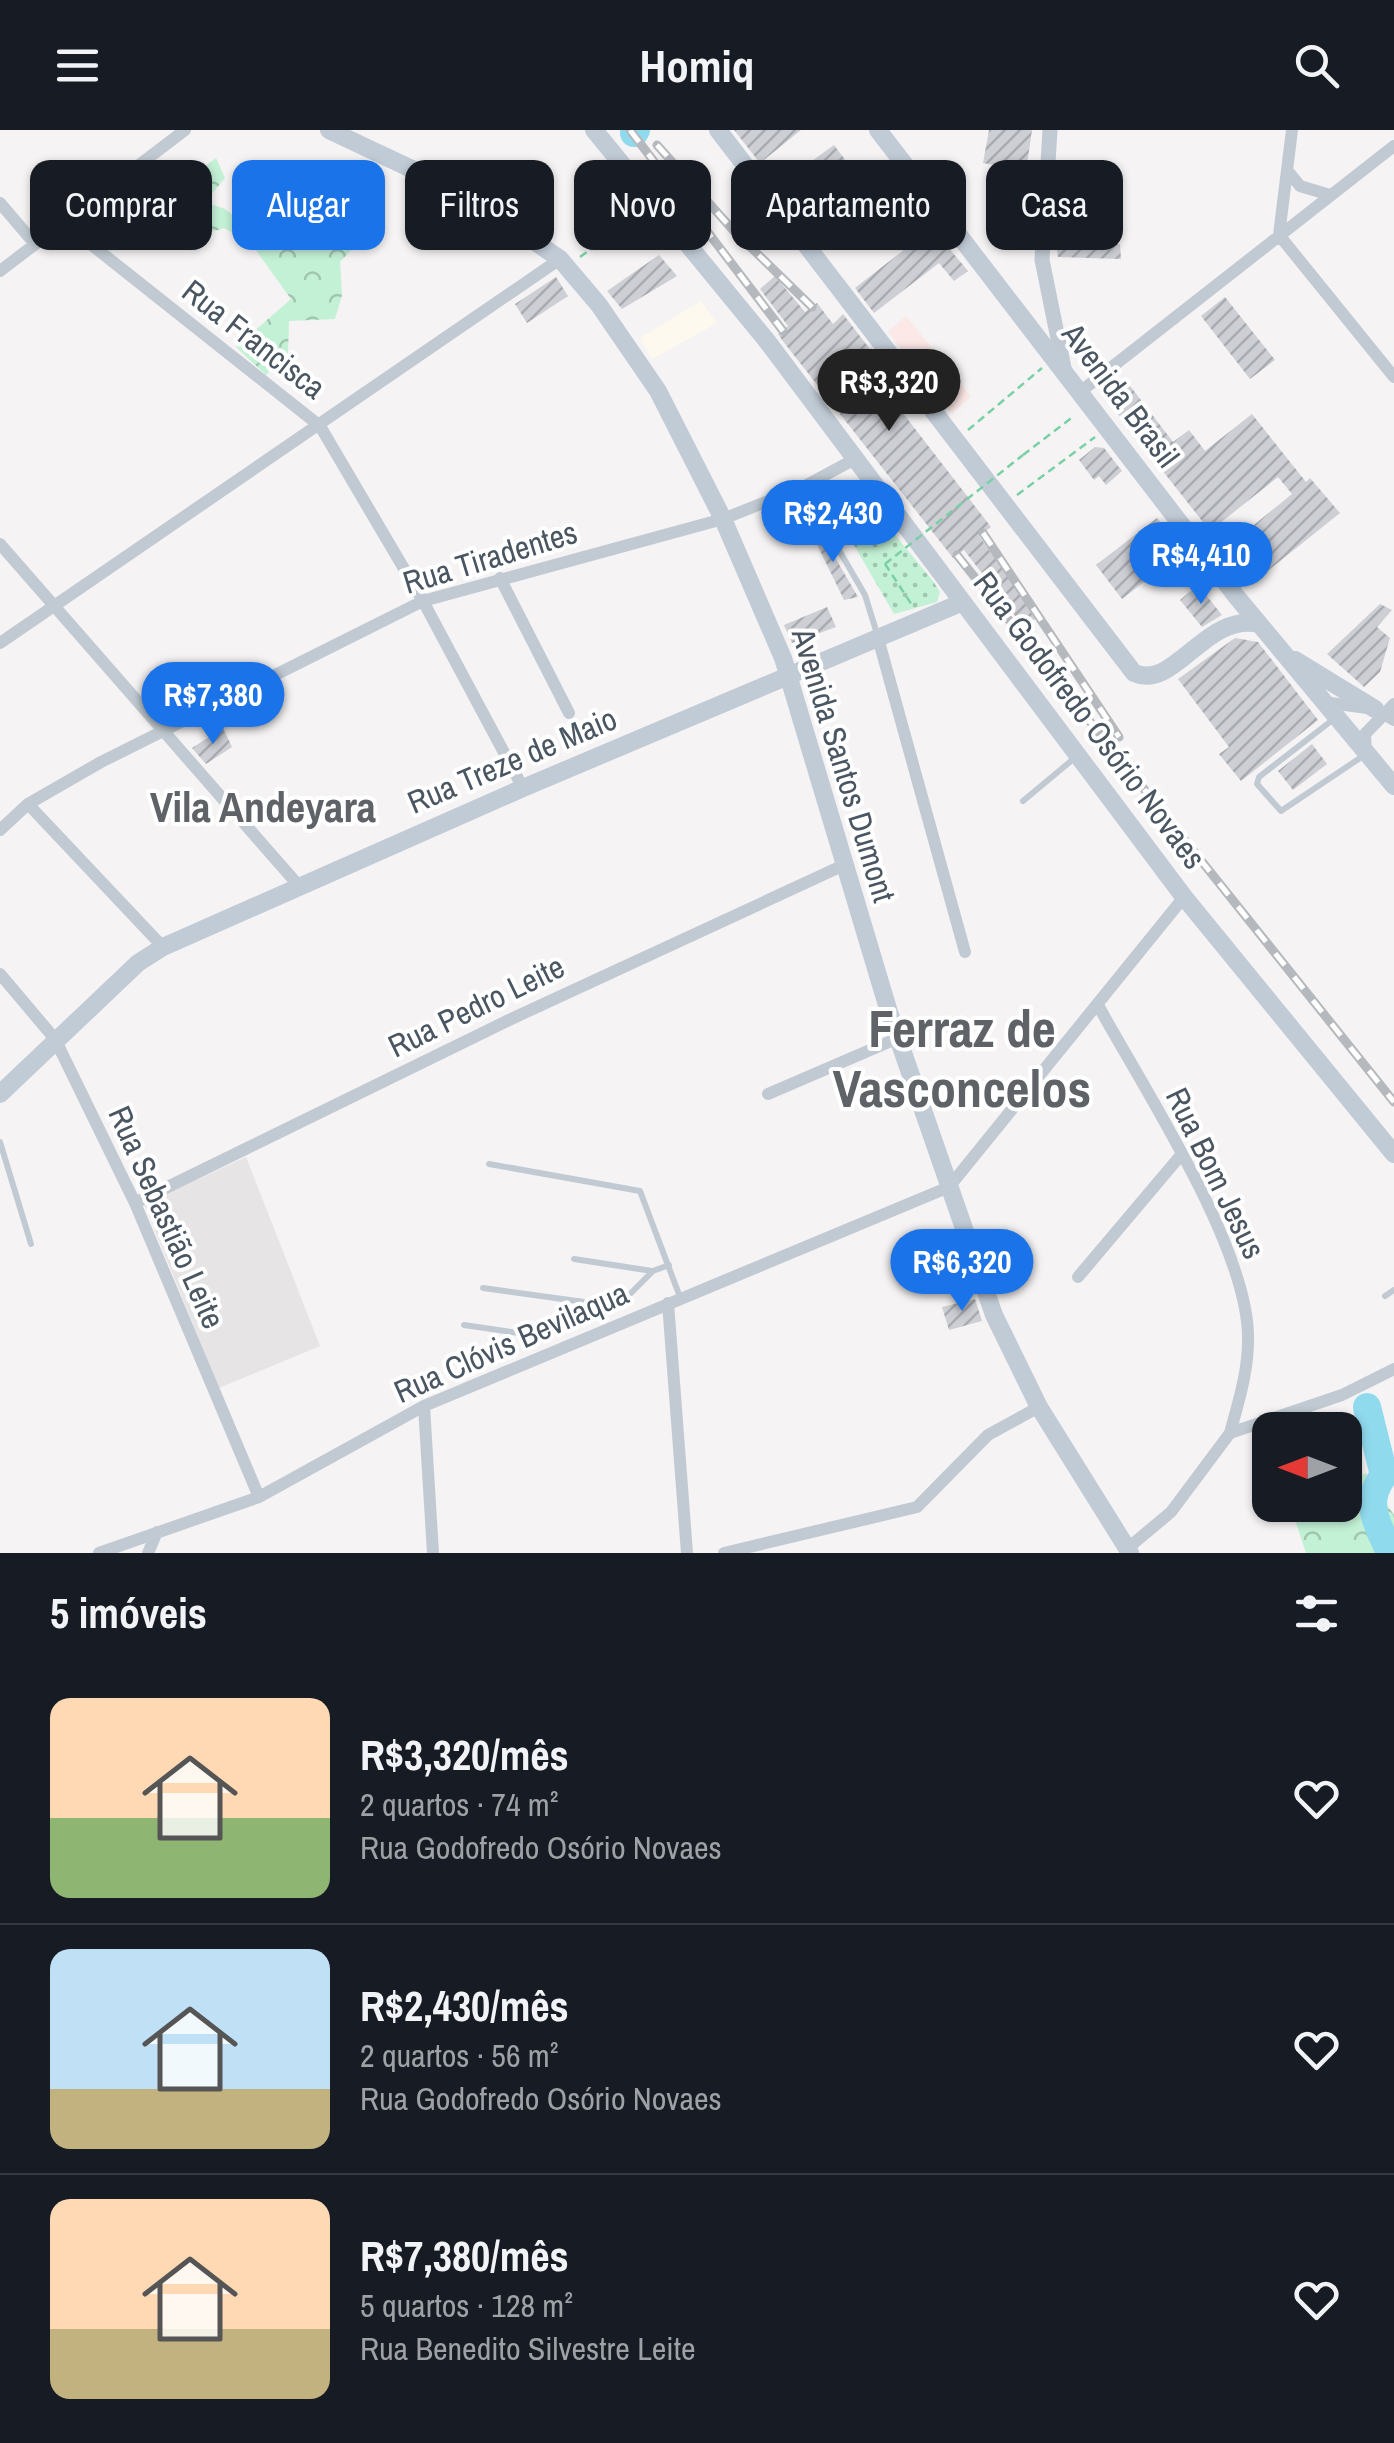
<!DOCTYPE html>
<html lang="pt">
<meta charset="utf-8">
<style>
:root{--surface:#171b24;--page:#20242c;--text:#f1f3f6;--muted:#9ea1a6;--line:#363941;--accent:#1a73e8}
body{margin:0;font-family:"Archivo Narrow",sans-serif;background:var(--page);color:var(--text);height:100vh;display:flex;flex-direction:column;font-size:38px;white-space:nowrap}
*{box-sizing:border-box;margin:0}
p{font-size:32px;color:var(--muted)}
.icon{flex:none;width:55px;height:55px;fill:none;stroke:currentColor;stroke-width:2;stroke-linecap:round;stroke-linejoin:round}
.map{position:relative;height:1423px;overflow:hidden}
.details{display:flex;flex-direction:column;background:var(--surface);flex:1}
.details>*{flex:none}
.top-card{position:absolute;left:30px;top:30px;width:1335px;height:90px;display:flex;gap:20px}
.needle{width:65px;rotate:270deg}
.controls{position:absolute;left:1252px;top:1282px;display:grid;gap:20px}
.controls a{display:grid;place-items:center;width:110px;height:110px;border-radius:20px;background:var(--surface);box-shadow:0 2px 8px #0004;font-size:50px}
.price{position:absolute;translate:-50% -85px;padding:0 22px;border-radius:35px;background:var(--accent);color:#fff;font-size:32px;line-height:65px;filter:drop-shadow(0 2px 5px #0008)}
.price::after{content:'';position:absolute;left:50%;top:60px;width:30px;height:22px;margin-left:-15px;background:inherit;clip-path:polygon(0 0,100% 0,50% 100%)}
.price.selected{background:#222;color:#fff}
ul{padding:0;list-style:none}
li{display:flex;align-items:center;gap:30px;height:250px;padding:0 50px}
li+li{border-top:2px solid var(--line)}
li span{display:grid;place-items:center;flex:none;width:280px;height:200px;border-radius:20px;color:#555}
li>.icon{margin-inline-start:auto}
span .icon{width:120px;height:120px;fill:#fffc;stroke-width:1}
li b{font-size:42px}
h2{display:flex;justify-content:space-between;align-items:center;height:120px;padding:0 50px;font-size:42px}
.chip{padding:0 35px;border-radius:20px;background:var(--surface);box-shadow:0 2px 8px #0004;font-size:35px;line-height:90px}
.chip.selected{background:var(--accent);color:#fff}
header{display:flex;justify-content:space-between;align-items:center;height:130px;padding:0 50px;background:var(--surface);font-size:45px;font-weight:800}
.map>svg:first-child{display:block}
</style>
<header><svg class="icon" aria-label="menu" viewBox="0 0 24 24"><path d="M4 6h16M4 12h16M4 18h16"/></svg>Homiq<svg class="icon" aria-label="search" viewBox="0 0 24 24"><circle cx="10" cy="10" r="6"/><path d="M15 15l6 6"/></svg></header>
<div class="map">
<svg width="1394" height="1423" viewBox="0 0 1394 1423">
<defs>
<pattern id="forest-crowns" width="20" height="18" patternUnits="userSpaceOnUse" patternTransform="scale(2.5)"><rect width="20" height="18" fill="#c3f1d5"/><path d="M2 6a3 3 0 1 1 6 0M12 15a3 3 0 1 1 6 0" fill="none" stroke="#a0c6b0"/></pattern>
<pattern id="park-dots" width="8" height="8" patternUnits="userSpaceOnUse" patternTransform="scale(2.5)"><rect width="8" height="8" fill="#c3f1d5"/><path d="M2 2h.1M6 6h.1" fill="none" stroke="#a0c6b0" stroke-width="1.8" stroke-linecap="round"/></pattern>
<pattern id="building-hatch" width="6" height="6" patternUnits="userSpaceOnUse" patternTransform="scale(2.5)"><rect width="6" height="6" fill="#cdcfd5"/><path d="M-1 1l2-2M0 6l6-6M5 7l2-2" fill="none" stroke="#a8abb0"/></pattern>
</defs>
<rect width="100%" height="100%" fill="#f5f3f3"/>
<path fill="#fdf9ef" d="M701,171L717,193L652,229L640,208Z"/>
<path fill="#e6e4e5" d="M246,1027L320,1216L219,1258L144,1074Z"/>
<path fill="#fce8e6" d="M906,186L971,267L952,283L888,202Z"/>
<path fill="url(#forest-crowns)" d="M216,28L225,48L205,72L225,79L259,106L299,117L344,85L351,120L340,132L342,165L335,189L289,191L288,223L266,245L236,217L291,169L250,112L224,98C194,109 179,97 154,81L115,116L86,99L154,39L177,56Z
M1366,1343L1394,1385V1423H1306L1290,1375H1345V1352Z"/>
<path fill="url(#park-dots)" d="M858,360L933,451L940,462L937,472L894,484L833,379Z"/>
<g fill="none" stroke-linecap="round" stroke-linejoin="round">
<path stroke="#90daee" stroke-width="28" d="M634,3L636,0
M1367,1277L1384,1345C1362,1374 1378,1393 1390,1423"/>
</g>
<path fill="url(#building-hatch)" d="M734,0H801L760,33Z
M989,0H1032L1026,41L983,33Z
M834,15L856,44L800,86L777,56Z
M932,98L968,141L954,151L939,133L874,183L855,158Z
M1055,108L1120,114L1121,129L1058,127Z
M659,125L677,146L622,179L607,161Z
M775,146L805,182L817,173L833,194L843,184L879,231L868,238L991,397L979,406L1037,488L1023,496L964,420L953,428L782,210L778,204L788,196L760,159Z
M556,147L568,166L527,193L515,174Z
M1225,167L1275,230L1250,249L1201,186Z
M1124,248L1173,312L1189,300L1205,321L1252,284L1306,352L1310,348L1340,383L1250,455L1223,420L1292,364L1278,347L1210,401L1103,265Z
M1095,317L1104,318L1122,341L1106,355L1099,346L1094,350L1079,330Z
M1157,388L1184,421L1122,469L1096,435Z
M815,393L858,467L844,470L809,398Z
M1198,455L1222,485L1202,497L1180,470Z
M1380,474L1392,480L1377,497L1390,508L1380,542L1364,557L1327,524Z
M827,477L836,497L792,513L784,495Z
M1235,508L1258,512L1318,590L1241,651L1219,624L1229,617L1178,549Z
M223,598L232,617L206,634L192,618Z
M1312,614L1327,634L1293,660L1278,641Z
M975,1169L982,1191L949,1200L942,1177Z"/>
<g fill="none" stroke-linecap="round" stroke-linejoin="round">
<path stroke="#7ad0a6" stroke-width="2.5" stroke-dasharray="8 5" stroke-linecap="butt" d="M580,127L623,96L645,88
M968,300L1042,238
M1023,325L1074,286
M1017,365L1095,307
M885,434L912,475"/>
<path stroke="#c1cad2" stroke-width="6" d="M803,358L865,465L878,507
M1335,588L1259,647L1257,654L1281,681L1366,624
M1023,671L1077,626
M0,1012L31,1114
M489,1034L640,1061L680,1167
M574,1129L652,1141
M483,1158L606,1175
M1385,1166L1394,1160
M464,1195L538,1206L629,1165L653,1141L669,1135"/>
<path stroke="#c1cad2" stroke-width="12" d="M1292,0L1279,105L1394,247
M1287,40L1300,56L1330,65
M0,73L35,114
M64,93L320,296L423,471L523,658
M0,141L185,0
M1080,262L1394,16
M0,414L299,756
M500,448L569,583
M878,508L965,822
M0,513L560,129
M1323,572L1375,579L1394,590
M1366,623L1365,604L1394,574
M28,674L163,817
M0,700L28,674L101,632L423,471L723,389L803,357L855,329
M0,844L55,909L135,1073L259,1367
M1099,877C1144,959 1246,1114 1248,1205C1249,1239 1239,1270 1230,1303
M768,964L898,908
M135,1073L509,890L844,735
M1078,1147L1181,1025
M668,1173L687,1423
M424,1276L433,1423
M1128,1418L1171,1382L1230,1303L1342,1265L1394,1239
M99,1423L259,1367L424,1276L949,1057L1184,767
M148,1423L157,1402
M724,1423L917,1377L988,1305L1039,1277"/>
<path stroke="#c1cad2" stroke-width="15" d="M1050,0L1042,130L1064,238"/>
<path stroke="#c1cbd6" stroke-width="18" d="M329,0L467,65L560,129L599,175L658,261L723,389L783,528L889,882L994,1185L1039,1277L1130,1423
M594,0L767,211L1184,767L1394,1024
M718,0L1134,543C1175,561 1205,482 1259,494
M878,0L1236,466L1394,656
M1295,530L1375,579
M0,964L138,833L163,817L523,658L963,472"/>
<g stroke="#b5b8bd" stroke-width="9">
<path id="rail" d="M630,0L783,201
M657,15L733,100L812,177
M983,403L1119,607
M957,425L1394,972"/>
</g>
<use href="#rail" stroke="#fff" stroke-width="5" stroke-dasharray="15" stroke-linecap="butt"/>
<path stroke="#7ad0a6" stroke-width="2.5" stroke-dasharray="8 5" stroke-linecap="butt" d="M885,434L1023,325"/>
</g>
<g text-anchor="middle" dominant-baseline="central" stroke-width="8" stroke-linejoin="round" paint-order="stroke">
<g font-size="32" fill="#4a5661" stroke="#fff">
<text transform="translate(254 209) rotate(38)">Rua Francisca</text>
<text transform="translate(1121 265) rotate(53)">Avenida Brasil</text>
<text transform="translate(490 427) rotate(-17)">Rua Tiradentes</text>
<text transform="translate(1090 590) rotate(53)">Rua Godofredo Osório Novaes</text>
<text transform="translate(512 630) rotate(-23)">Rua Treze de Maio</text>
<text transform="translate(844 635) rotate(73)">Avenida Santos Dumont</text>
<text transform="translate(476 876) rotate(-26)">Rua Pedro Leite</text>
<text transform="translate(1216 1043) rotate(64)">Rua Bom Jesus</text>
<text transform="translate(167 1087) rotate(66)">Rua Sebastião Leite</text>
<text transform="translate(511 1212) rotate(-24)">Rua Clóvis Bevilaqua</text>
</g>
<g font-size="42" font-weight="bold" fill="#5f6368" stroke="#fff">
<text x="263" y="677">Vila Andeyara</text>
</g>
<g font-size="52" font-weight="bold" fill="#5f6368" stroke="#fff">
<text x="962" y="898">Ferraz de<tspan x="962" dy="60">Vasconcelos</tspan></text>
</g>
</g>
</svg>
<div class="controls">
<a><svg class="needle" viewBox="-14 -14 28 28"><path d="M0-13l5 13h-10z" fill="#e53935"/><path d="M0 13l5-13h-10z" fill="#9ea1a6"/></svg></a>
</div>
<b class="price selected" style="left:889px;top:304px">R$3,320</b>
<b class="price" style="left:833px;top:435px">R$2,430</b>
<b class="price" style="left:1201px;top:477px">R$4,410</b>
<b class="price" style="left:213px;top:617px">R$7,380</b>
<b class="price" style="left:962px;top:1184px">R$6,320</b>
<div class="top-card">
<a class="chip">Comprar</a>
<a class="chip selected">Alugar</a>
<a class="chip">Filtros</a>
<a class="chip">Novo</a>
<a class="chip">Apartamento</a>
<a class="chip">Casa</a>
</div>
</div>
<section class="details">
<h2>5 imóveis<svg class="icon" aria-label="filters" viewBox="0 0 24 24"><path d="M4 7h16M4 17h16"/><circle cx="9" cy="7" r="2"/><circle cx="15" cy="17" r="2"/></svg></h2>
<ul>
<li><span style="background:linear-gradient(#ffd9b3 60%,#8fb573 0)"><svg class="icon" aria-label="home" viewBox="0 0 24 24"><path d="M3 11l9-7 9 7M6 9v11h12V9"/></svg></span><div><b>R$3,320/mês</b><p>2 quartos · 74 m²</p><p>Rua Godofredo Osório Novaes</p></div><svg class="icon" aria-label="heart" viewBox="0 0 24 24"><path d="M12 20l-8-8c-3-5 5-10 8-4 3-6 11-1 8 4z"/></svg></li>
<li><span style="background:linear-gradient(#bfe0f5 70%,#c2b280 0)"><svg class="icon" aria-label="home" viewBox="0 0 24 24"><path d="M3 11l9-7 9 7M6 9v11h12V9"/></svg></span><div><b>R$2,430/mês</b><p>2 quartos · 56 m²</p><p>Rua Godofredo Osório Novaes</p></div><svg class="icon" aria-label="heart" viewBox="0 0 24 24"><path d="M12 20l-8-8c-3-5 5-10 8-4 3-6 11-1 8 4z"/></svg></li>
<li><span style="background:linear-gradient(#ffd9b3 65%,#c2b280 0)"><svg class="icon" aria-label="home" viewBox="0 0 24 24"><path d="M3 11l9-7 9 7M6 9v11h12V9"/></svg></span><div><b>R$7,380/mês</b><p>5 quartos · 128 m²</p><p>Rua Benedito Silvestre Leite</p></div><svg class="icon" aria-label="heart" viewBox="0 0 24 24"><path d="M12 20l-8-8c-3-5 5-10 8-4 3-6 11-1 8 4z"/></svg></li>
</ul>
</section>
